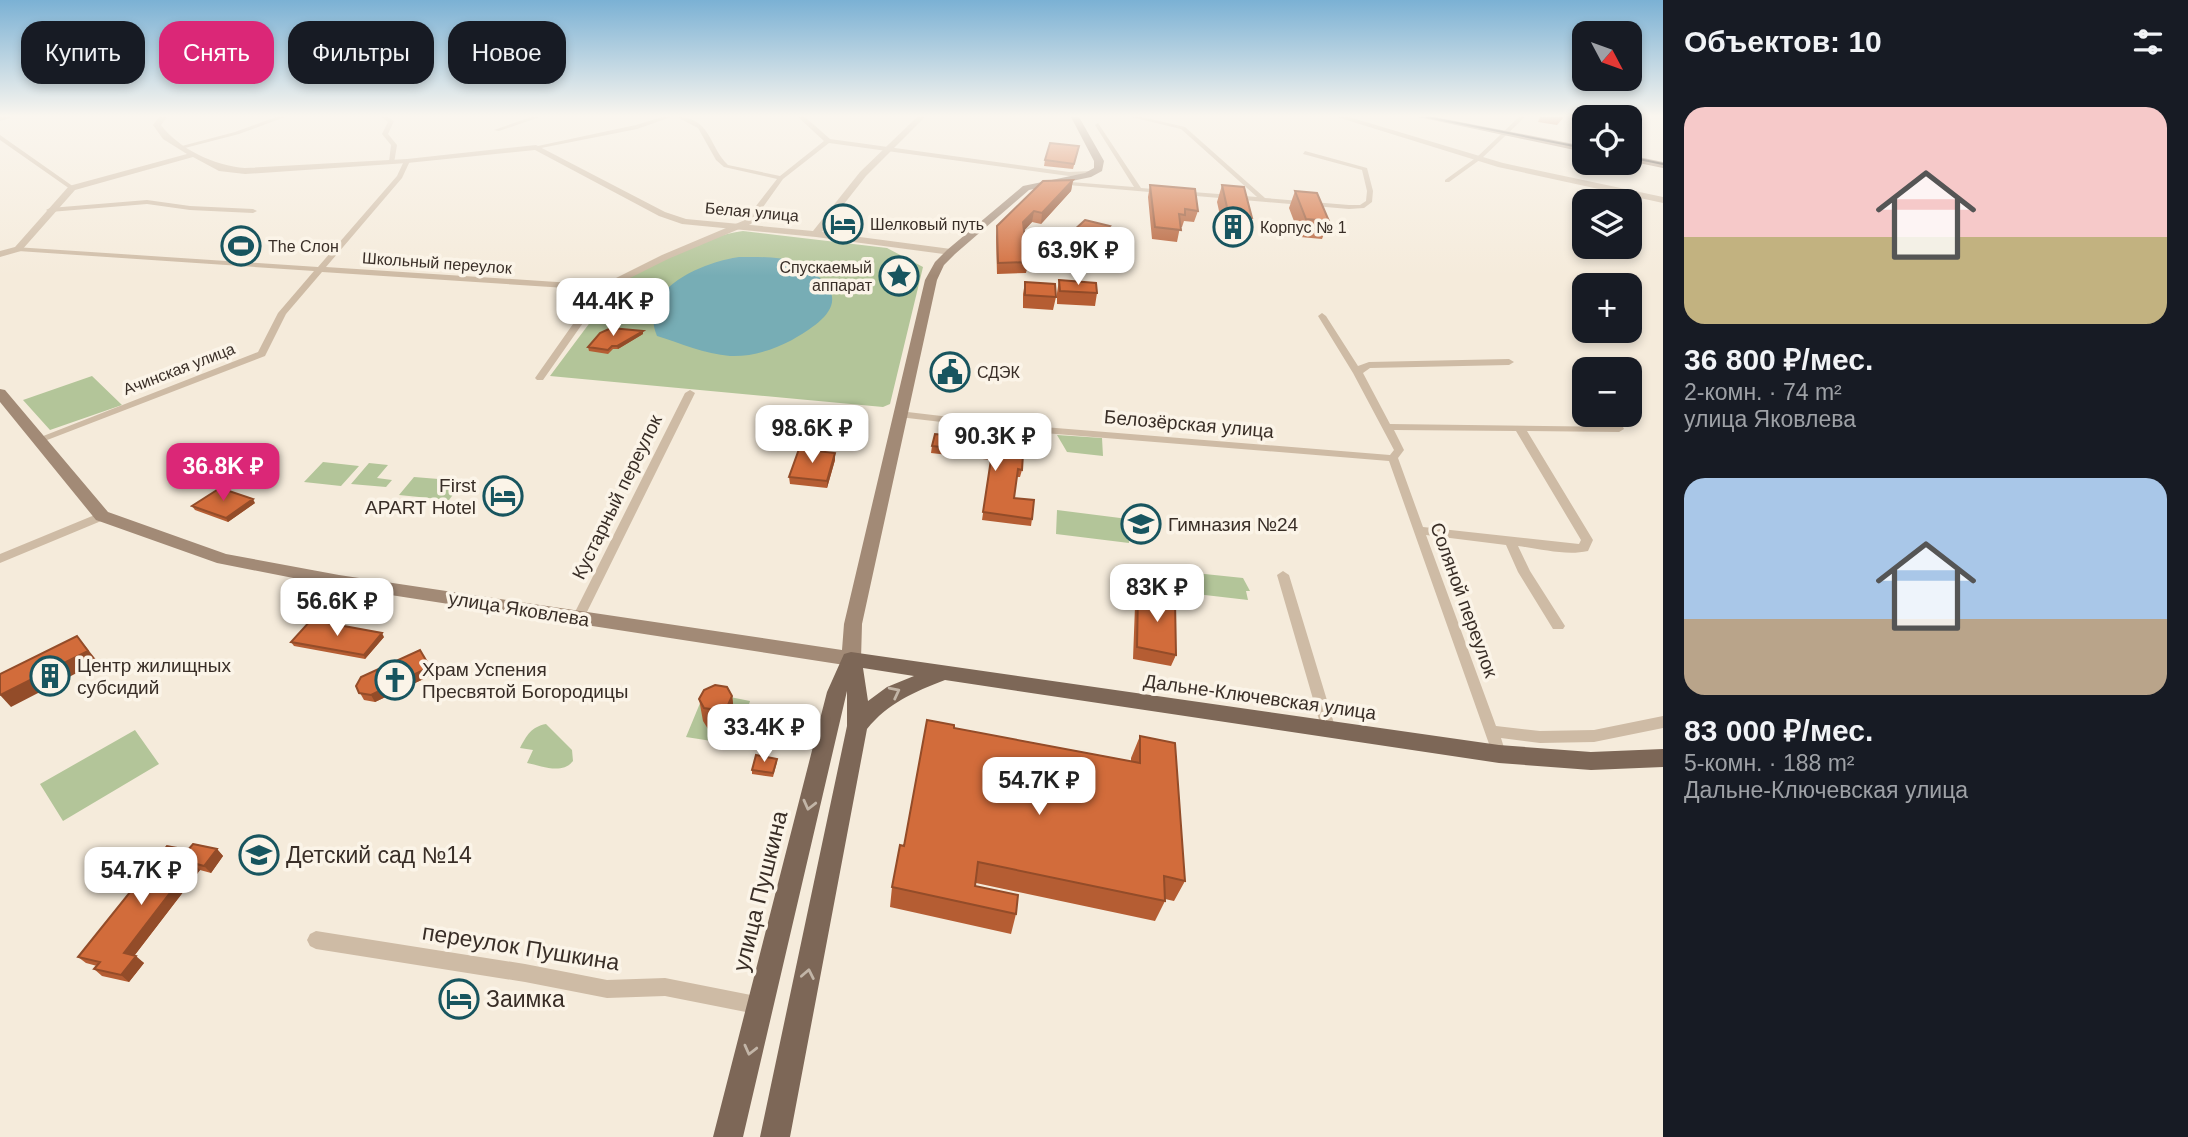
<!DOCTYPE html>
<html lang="ru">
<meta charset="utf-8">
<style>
:root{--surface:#171b24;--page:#242831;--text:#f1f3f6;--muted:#9ea1a6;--accent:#db2777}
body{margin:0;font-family:Helvetica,sans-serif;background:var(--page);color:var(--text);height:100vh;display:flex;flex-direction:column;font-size:26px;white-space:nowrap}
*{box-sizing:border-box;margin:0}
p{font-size:23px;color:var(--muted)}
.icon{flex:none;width:38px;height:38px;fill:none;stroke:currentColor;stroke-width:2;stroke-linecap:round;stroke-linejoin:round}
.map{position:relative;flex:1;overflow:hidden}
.details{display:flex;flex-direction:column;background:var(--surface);width:525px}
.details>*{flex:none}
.top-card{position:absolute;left:21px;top:21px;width:665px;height:63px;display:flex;gap:14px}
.needle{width:46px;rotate:131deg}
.tools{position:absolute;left:1572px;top:21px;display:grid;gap:14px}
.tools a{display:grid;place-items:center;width:70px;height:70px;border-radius:14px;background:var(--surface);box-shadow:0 4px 10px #0003;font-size:35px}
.price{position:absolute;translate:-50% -60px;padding:0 16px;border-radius:14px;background:#fff;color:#222;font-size:23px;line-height:46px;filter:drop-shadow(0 2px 4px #0008)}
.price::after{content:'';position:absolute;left:50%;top:42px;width:21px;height:16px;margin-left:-10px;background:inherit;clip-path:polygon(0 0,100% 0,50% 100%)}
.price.selected{background:var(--accent);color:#fff}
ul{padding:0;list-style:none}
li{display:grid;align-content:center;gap:14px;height:371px;padding:0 21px}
li span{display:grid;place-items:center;height:217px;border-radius:21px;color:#555}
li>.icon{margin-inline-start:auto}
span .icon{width:126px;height:126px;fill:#fffc;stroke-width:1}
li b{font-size:30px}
h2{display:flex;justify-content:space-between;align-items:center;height:84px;padding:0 21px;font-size:30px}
.chip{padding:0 24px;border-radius:21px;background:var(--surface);box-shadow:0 4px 10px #0003;font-size:24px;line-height:63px}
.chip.selected{background:var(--accent);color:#fff}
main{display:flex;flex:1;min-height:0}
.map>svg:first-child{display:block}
</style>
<main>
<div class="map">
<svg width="1663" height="1137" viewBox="0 0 1663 1137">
<rect width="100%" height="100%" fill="#f5ebdb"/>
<path fill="#b3c599" d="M743,231L887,248L923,267L890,404L883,407L550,376L615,289L610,288C642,268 707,235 743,231Z
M92,376L122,405L50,430L23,400Z
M1057,435L1102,438L1103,456L1067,452Z
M323,462L359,466L341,486L304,482Z
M369,463L388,465L377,478L392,480L386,487L351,484Z
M414,477L463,481L449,500L399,495Z
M1057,510L1128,519L1129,543L1056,534Z
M1176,571L1243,578L1250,591H1246L1248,600L1179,592L1175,579L1177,578Z
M710,693L750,701L737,745L686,737L703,696Z
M546,724L572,750L573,761C562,775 542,766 527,763L533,750L520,748C527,735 531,727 546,724Z
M135,730L159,764L63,821L40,784Z"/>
<path fill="#77adb5" d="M739,257C757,257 781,256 798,263C807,266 813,272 820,278C851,305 816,326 792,340C773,350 751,357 730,356C705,354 680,343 657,336C637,289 703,262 739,257Z"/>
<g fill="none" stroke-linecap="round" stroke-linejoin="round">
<path fill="#cebba5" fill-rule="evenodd" d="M0,117H13L0,121Z
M276,117H285L239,134L181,149L178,147L235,132Z
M381,117H388L394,121L388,134L397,145L394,163L389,162L391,145L382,134L388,122Z
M531,117H540L499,131L494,130Z
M662,117H671L637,129L536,149L533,147L636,125Z
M677,117C711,117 709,147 728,165L780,176L824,141L798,117H805L830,139L1069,172L1091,171L1094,173L1091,175L1069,176L829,143L783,179L751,224L668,259L606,290L543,380H537L535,378L597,290L322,272L286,314L265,356L42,442H34L33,440L258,352L278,313L314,271L18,251L14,249L15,247L318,267L397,176L404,161L407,159L410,161L402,178L326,267L602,285L662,255L745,220L777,179L724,167L716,160L698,128Z
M1131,117H1142L1185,127L1265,198L1349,205H1360L1366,201L1367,191L1362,170L1303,154L1305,151L1367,168L1373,191L1372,202L1364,208L1349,209L1056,184L1055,183L1058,181L1134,187L1095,125L1098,123L1141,188L1257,197L1181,129Z
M1519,117H1525L1481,159L1449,182H1445V180L1477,157Z
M0,135L74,187V189H70L0,140Z
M147,200L190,206L253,209L257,211L253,213L190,210L147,204L50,212L46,210L50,208Z
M1322,313L1326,316L1358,366L1369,362L1509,359L1514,362L1509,365L1370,368L1363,373L1390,424L1623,427L1624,429L1619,432L1527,431L1593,540L1588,551C1566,556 1541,549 1518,546L1530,571L1565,626L1563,629H1553L1518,572L1506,545L1426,535L1496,726L1540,731L1594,730L1663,716V728L1594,742L1540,743L1501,738L1506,754L1504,758L1499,760L1494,758L1389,461L1019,431L899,417L894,414L899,411L1019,425L1390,455L1394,450L1353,373L1318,316ZM1394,430L1516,431L1581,540L1579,544L1423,527L1398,458L1404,450Z
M690,390L695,393L584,618L583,621H573L572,618L685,393Z
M102,512L106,513L108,516L106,519L0,563V554Z
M1283,571L1289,575L1336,730L1334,734L1329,736L1324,734L1322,730L1277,575Z
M316,931L525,964L607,980L665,978L761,997L768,999L770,1006L768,1013L761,1015L665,996L607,998L525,982L316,949L310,946L307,940L310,934Z"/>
<path fill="#cebba5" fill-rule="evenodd" d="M159,117H167L161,125C179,149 215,166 245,168L407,159L536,145L665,212L686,219L813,231L860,172L917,117H925L866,176L822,232L951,249L956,252L951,255L816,237L682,224L659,216L535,150L407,163L245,174L219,171L193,157L75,190L21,251L0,257V251L15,247L69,186L187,154L163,139L153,125Z
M1337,117H1349L1503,163L1663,197V203L1498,167Z"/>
<path fill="#a28a76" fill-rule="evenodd" d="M1071,117H1079L1104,161L1102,171L1091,177L1029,190L955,254L944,265L937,280L862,624L861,659L858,664L851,666L339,587L217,563L96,520L0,402V389L5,390L108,512L226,554L339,575L842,650L844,624L925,280L935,262L947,250L1023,186L1085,173L1094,168V161Z
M1418,117H1435L1584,146V152Z
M1629,155L1663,162V168L1629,161Z"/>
<path fill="#7d6757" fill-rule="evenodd" d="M851,652L1499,745L1591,752L1663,749V767L1591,770L1499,763L945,680C914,692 888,703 867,729L790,1137H760L847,726V691L743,1137H713L827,692L844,654ZM863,668L914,676L887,687L868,701Z"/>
<path stroke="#392e27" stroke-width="2" d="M1427,117L1584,148
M1629,157L1663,164"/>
</g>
<path fill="#b55d33" d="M1540,117H1564L1557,125L1538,122Z
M1079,146L1073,169L1044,166L1045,160Z
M1073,180L1071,191L1041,224L1032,222L1024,230L1025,240L1036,241L1042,259L1036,264H1028L1026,273L997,274L996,237L997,226Z
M1150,185L1198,211L1194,222L1184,221L1182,227H1180L1177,242L1152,239L1148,197Z
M1222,185L1252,218L1246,235L1224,233L1217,202Z
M1295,191L1329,221L1322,239L1300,237L1289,208Z
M1110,226L1108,235L1096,247L1070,241L1072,232Z
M1059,280L1097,293L1095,306L1057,304V293Z
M1025,282L1056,297L1053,310L1023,308V294Z
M643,334L618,349H613L608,354L589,351L588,347Z
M988,440L1015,449L1019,453L1022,470L1020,477H1017L1014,498L1032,519L1031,526L982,520L991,460L931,453L932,446Z
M835,453V460L827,488L790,484L789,477Z
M255,503L228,522L195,510L192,506Z
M1138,594L1176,655L1171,666L1133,659L1135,606Z
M384,637L365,659L294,646L291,642Z
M434,674L375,702L364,700L356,686Z
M732,696L735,718L730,727L719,732L708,729L703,721L699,699Z
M791,717L785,735L757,730V726Z
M954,728L1131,761V758L1140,736L1185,881L1174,901L1165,899V901L1155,921L976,883L975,886L1016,914L1011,934L890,907L892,887L904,846Z
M777,759V762L773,777L752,774V770Z
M217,849L223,856L211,873L200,870L134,956L144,963L129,982L102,976L94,969L97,966L86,963L78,957L188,850Z"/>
<path fill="#934c29" d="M1073,180L1071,191L1041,224L1042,213Z
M1034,211L1032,222L1022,233L1023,222Z
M1110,226L1108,235L1096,247L1098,238Z
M1044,248L1042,259L1036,264L1038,253Z
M643,331V334L618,349L617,346Z
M835,453V460L827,488V481Z
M253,499L255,503L228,522L226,518Z
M382,633L384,637L365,659L364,655Z
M77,636L98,662L11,707L0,695Z
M430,667L434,674L375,702L371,695Z
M732,696L735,718L730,727L719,732L716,710Z
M217,849L223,856L211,873L204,866Z
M193,863L200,870L131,960L124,953Z
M136,956L144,963L129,982L121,975Z"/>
<path fill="#d26c3b" stroke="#934c29" stroke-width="2" d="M1050,143L1079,146L1074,164L1045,160Z
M1073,180L1042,213L1034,211L1023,222L1025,240L1036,241L1044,248L1038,253L1027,252L1028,262L998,263L997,226L1043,181Z
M1150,185L1195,189L1198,211L1185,209V215L1179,214L1181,230L1155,227Z
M1222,185L1244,187L1252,218L1229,216Z
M1295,191L1317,193L1329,221L1306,219Z
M1085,220L1110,226L1098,238L1072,232Z
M1059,280L1096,283L1097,293L1060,291Z
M1025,282L1055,284L1056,297L1025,295Z
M611,328L643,331L617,346H612L608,350L588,347L600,333Z
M966,433L989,436L988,440L1015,443V449H1020L1019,453L1023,454L1022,470L1018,469L1014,498L1034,500L1032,519L983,512L992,453L932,446L935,434L966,437Z
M799,449L835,453L827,481L789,477Z
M220,488L253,499L226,518L192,506Z
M1138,594L1175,601L1176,655L1137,647Z
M311,620L382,633L364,655L291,642Z
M77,636L88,651L0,695V674Z
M420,650L430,667L371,695L359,693L356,686L361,677Z
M715,685L727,687L732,696L728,705L716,710L704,708L699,699L704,690Z
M763,709L790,713L785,731L757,726Z
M927,720L954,725V728L1140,763V736L1175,743L1185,881L1164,876L1165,901L978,862L975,886L1018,895L1016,914L892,887L900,845L904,846Z
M756,755L777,759L773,773L752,770Z
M193,844L217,849L204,866L193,863L124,953L136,956L121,975L94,969L100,962L78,957L167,846L188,850Z"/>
<defs><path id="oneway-chevron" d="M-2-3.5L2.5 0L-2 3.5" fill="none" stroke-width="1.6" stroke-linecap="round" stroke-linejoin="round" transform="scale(1.75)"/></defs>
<g stroke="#c2b5a7">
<use href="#oneway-chevron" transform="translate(895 692) rotate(-27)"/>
<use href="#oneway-chevron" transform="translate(809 805) rotate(104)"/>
<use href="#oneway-chevron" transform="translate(808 974) rotate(-79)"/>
<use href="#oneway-chevron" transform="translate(750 1050) rotate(104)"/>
</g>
<linearGradient id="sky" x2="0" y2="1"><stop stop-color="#7bb1d4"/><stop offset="0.42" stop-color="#faf6ef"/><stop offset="1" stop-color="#faf6ef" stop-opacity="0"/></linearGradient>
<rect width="1663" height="276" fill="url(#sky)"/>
<defs>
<g id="hotel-ring" transform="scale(2.0125)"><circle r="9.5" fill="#fbf4e8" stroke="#18555f" stroke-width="1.5"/><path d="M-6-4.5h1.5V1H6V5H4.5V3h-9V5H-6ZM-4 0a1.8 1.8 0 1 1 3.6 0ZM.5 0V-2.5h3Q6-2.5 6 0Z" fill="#18555f"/></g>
<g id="building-ring" transform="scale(2.0125)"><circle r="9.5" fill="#fbf4e8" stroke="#18555f" stroke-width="1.5"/><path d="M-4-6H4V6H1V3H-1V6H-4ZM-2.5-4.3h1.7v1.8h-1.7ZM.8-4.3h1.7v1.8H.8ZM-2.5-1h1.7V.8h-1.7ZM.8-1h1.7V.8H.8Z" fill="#18555f"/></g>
<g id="stadium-ring" transform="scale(2.0125)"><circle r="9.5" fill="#fbf4e8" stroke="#18555f" stroke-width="1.5"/><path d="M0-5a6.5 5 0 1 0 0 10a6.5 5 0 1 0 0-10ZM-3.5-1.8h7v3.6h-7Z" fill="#18555f"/></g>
<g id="sight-ring" transform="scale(2.0125)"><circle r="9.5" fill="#fbf4e8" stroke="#18555f" stroke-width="1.5"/><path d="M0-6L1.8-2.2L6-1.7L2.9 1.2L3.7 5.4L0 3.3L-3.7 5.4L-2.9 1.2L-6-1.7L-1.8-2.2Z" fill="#18555f"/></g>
<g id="civic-ring" transform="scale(2.0125)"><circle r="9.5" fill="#fbf4e8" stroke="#18555f" stroke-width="1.5"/><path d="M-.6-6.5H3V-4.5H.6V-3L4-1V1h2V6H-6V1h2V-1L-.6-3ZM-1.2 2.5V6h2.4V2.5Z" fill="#18555f"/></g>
<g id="school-ring" transform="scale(2.0125)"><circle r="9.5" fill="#fbf4e8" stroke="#18555f" stroke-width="1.5"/><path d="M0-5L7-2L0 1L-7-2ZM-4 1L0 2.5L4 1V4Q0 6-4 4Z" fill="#18555f"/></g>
<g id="church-ring" transform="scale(2.0125)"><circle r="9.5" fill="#fbf4e8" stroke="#18555f" stroke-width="1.5"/><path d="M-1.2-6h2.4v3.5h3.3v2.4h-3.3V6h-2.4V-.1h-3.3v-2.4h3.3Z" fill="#18555f"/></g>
</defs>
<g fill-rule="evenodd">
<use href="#hotel-ring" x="843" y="224"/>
<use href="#building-ring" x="1233" y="227"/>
<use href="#stadium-ring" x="241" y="246"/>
<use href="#sight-ring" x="899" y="276"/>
<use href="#civic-ring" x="950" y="372"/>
<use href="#hotel-ring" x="503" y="496"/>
<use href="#school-ring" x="1141" y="524"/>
<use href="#building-ring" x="50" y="676"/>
<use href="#church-ring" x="395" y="680"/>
<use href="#school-ring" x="259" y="855"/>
<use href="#hotel-ring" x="459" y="999"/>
</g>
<g text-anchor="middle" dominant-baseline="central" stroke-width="7" stroke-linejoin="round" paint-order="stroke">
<g font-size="16" fill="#392e27" stroke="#fbf4e8">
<text transform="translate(752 212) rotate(5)">Белая улица</text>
<text transform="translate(437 263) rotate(4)">Школьный переулок</text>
<text transform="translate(179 369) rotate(-21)">Ачинская улица</text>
</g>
<g font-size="16" fill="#392e27" stroke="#fbf4e8" text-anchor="start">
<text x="870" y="224">Шелковый путь</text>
<text x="1260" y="227">Корпус № 1</text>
<text x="268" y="246">The Слон</text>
<text x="872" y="267" text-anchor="end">Спускаемый<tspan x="872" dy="18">аппарат</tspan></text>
<text x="977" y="372">СДЭК</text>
</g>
<g font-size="19" fill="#392e27" stroke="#fbf4e8">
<text transform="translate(1189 424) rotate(5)">Белозёрская улица</text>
<text transform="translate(617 497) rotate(-64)">Кустарный переулок</text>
<text transform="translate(1464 600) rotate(70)">Соляной переулок</text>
<text transform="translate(519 609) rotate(9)">улица Яковлева</text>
<text transform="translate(1260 697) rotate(8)">Дальне-Ключевская улица</text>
</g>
<g font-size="19" fill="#392e27" stroke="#fbf4e8" text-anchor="start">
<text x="476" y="485" text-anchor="end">First<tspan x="476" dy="22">APART Hotel</tspan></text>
<text x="1168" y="524">Гимназия №24</text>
<text x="77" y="665">Центр жилищных<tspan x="77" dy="22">субсидий</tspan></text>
<text x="422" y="669">Храм Успения<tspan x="422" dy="22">Пресвятой Богородицы</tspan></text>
</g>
<g font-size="23" fill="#392e27" stroke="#fbf4e8" text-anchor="start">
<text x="286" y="855">Детский сад №14</text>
<text x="486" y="999">Заимка</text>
</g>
<g font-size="23" fill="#392e27" stroke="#fbf4e8">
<text transform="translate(760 891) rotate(-76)">улица Пушкина</text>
<text transform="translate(521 947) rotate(9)">переулок Пушкина</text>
</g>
</g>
</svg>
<div class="tools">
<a><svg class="needle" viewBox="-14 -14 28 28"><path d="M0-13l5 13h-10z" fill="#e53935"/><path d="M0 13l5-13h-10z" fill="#9ea1a6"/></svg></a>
<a><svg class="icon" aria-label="locate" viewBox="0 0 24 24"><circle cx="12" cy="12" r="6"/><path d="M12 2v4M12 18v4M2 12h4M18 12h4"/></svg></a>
<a><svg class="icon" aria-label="layers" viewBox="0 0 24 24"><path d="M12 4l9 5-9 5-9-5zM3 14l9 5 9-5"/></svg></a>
<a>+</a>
<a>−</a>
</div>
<b class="price" style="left:1078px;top:287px">63.9K ₽</b>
<b class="price" style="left:613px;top:338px">44.4K ₽</b>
<b class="price" style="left:812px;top:465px">98.6K ₽</b>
<b class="price" style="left:995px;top:473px">90.3K ₽</b>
<b class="price selected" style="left:223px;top:503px">36.8K ₽</b>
<b class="price" style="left:1157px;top:624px">83K ₽</b>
<b class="price" style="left:337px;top:638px">56.6K ₽</b>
<b class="price" style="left:764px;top:764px">33.4K ₽</b>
<b class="price" style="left:1039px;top:817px">54.7K ₽</b>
<b class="price" style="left:141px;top:907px">54.7K ₽</b>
<div class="top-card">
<a class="chip">Купить</a>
<a class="chip selected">Снять</a>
<a class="chip">Фильтры</a>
<a class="chip">Новое</a>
</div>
</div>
<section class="details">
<h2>Объектов: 10<svg class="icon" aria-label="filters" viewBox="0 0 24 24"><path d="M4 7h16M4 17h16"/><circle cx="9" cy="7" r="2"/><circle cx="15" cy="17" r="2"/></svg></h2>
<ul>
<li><span style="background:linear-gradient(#f6c9c9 60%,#c2b280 0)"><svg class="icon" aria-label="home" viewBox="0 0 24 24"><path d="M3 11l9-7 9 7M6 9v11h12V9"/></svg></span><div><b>36 800 ₽/мес.</b><p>2-комн. · 74 m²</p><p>улица Яковлева</p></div></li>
<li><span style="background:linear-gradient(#a9c7e8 65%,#b9a48a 0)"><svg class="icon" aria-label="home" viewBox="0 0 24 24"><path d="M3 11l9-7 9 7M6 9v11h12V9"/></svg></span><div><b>83 000 ₽/мес.</b><p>5-комн. · 188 m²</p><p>Дальне-Ключевская улица</p></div></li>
</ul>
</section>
</main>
